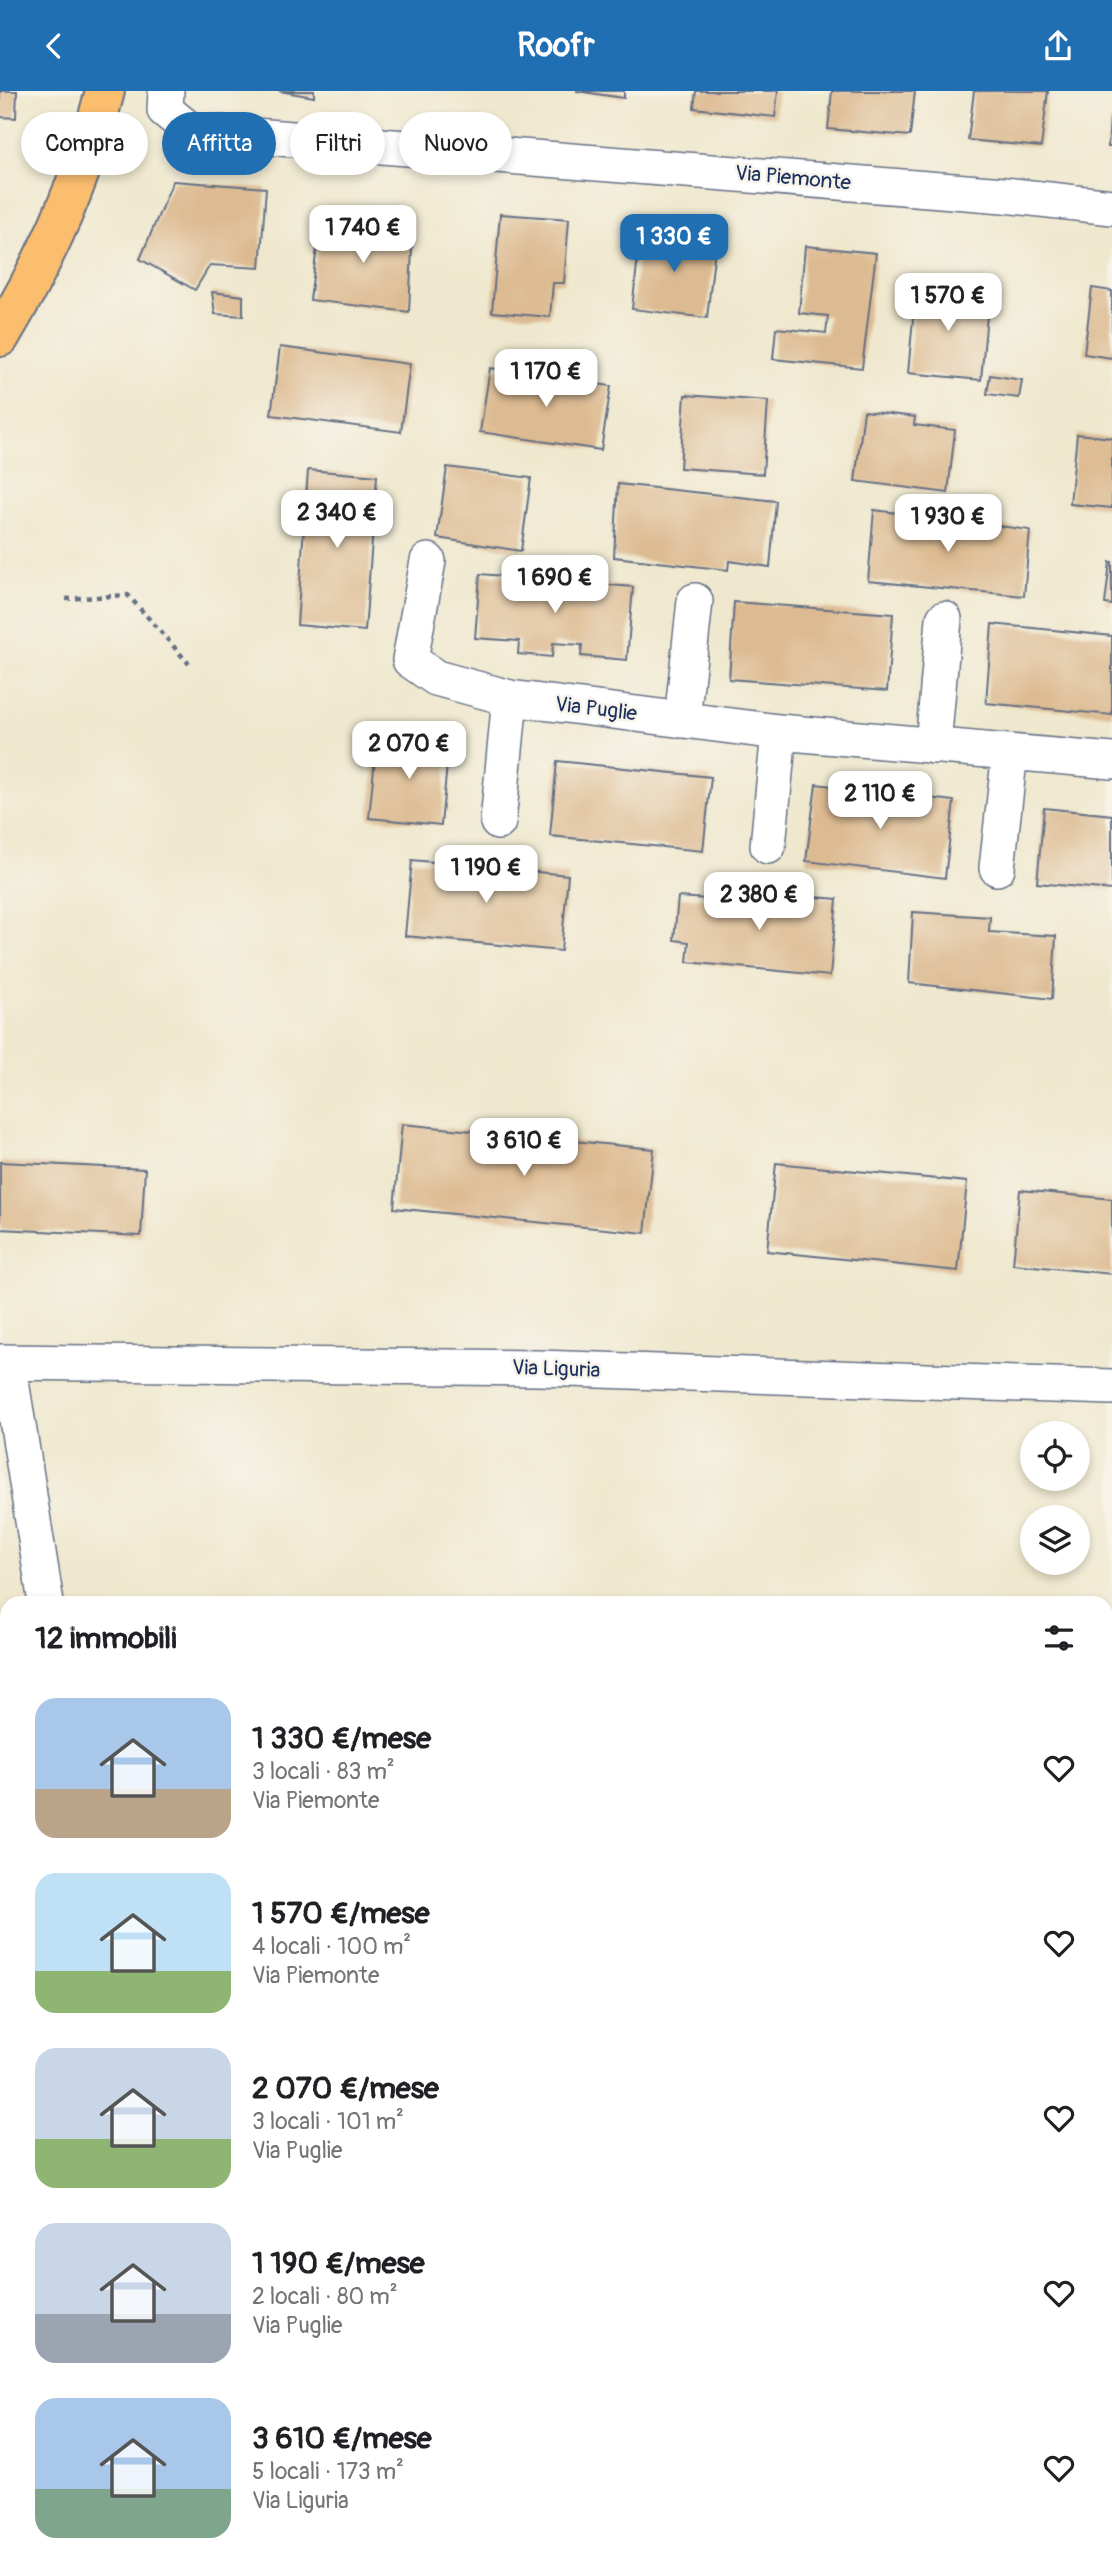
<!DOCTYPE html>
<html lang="it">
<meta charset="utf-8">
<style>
:root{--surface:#fff;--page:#f2f2f2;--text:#202124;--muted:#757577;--accent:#1f6fb2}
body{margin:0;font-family:Pangolin,sans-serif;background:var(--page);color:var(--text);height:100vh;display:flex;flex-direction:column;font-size:26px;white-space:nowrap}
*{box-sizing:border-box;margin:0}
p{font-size:23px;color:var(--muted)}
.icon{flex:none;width:38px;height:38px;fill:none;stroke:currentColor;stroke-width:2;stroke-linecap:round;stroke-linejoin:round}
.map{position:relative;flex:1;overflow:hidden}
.panel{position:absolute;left:0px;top:1505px;width:1113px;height:975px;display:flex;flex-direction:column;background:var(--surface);border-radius:21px 21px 0 0;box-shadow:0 4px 10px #0003}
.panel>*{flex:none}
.top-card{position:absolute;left:21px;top:21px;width:700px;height:63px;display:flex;gap:14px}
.buttons{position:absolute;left:1020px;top:1330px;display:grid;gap:14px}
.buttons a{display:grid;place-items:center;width:70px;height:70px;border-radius:50%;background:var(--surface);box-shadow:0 4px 10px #0003;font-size:35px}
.price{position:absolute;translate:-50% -60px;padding:0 16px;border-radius:14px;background:#fff;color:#222;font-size:23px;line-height:46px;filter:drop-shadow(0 2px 4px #0008)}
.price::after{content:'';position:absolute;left:50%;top:42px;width:21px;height:16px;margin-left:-10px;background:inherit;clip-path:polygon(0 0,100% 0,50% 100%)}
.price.selected{background:var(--accent);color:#fff}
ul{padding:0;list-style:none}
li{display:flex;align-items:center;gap:21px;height:175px;padding:0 35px}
li span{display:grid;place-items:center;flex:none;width:196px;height:140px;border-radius:21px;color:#555}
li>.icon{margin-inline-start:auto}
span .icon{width:84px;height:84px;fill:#fffc;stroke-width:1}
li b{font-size:30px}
h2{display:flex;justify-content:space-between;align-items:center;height:84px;padding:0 35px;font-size:30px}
.tag{padding:0 24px;border-radius:32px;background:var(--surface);box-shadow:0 4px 10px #0003;font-size:24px;line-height:63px}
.tag.selected{background:var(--accent);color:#fff}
header{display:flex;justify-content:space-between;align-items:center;height:91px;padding:0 35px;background:var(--accent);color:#fff;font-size:32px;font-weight:700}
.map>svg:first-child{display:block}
</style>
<header><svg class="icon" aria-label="back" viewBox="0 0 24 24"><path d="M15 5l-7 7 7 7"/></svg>Roofr<svg class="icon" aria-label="share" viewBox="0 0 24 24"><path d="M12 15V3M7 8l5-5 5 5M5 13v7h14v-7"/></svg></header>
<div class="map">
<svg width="1112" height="2479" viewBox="0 0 1112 2479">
<rect width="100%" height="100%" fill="#f7f3e8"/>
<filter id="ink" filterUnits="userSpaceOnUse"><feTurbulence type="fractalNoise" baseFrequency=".0143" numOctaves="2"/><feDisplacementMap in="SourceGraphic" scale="14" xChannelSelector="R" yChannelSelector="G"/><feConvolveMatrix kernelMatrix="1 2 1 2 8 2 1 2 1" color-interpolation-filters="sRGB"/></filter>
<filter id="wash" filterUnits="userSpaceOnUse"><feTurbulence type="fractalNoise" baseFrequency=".00686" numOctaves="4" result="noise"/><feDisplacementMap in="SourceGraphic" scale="28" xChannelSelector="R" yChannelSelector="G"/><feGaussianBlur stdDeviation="1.57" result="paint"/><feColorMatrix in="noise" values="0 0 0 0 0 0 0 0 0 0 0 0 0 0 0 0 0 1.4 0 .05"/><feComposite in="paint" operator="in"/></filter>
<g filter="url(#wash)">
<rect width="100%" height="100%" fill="#efe8ce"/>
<g id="blocks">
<path fill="#ddbb92" d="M0,0H17L16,27L0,26Z
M279,0H314V6Z
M576,0H624V7Z
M696,0H778L775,26L694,17Z
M832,0H915L910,45L828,38Z
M974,0H1048L1041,56L968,49Z
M1110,28H1112V56H1108Z
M173,90L266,97L260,177L210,174L195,199L140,168Z
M500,123L569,128L564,192H553L550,226L492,221Z
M321,126L413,136L409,221L310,209Z
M641,139L716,148L707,227L632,218Z
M805,155L876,162L862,277L773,268L776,237L826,242L828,225L799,222Z
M916,195L989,202L981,289L908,282Z
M1092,197L1112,200V267L1084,263Z
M212,201L243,205V225L215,223Z
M280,256L410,273L401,341L271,324Z
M490,277L611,295L601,359L480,341Z
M990,284L1022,289L1019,307L987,303Z
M685,304L768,310L763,383L680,377Z
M864,320L915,326L914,334L955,339L948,402L855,390Z
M1077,343L1112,347V417L1070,413Z
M447,376L531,387L521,460L437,447Z
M308,379L377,385L365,540L297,534Z
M618,393L776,410L770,476L729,470L728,479L614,466Z
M874,419L1030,439L1024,505L868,490Z
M1110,471H1112V514L1105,513Z
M480,483L633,496L627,569L581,565L582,554L553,552L552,566L518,563L519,550L475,547Z
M734,511L893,523L887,600L729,588Z
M992,533L1112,545V624L986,612Z
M377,647L449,654L441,734L369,727Z
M557,670L711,686L703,760L550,745Z
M816,693L954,710L945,787L806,770Z
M1044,717L1112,724V799L1037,792Z
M412,769L568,784L561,860L405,845Z
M708,803L781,811L782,803L837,808L830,885L687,871L689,851L674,849L678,806L707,808Z
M913,821L990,826L989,841L1056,845L1052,908L909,892Z
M402,1033L654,1058L645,1142L394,1117Z
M0,1071L145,1078L141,1145L0,1138Z
M776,1072L967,1091L958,1180L767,1160Z
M1020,1099L1112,1108V1183L1013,1173Z
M7,2029V2161L0,2162V2030Z
M0,2218H6L7,2230V2252L0,2279Z
M260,2473H335V2479H260Z"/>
</g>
</g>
<g filter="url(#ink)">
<use href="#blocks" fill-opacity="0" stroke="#657085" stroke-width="2"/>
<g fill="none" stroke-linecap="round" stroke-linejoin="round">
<g stroke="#657085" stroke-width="38">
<path id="minor" d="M166,0L165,19L191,40L1004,104L1112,116
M428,470L410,569L436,587L510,607L779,641L1112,670
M682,629L695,510
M933,655L944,528
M498,731L510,607
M768,755L779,641
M997,777L1010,661
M0,1271L538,1277L1112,1296
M8,1271L46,1512
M116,2479V2473"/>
</g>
<g stroke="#657085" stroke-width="42">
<path id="primary" d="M0,246C46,169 83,87 105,0"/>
</g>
<path stroke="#657085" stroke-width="4.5" stroke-dasharray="5 5" stroke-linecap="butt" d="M66,508L128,504L189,573"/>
<use href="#minor" stroke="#fff" stroke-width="35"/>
<use href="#primary" stroke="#fbbd6e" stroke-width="38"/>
</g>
</g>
<g text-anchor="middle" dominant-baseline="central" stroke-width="5" stroke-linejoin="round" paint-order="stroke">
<g font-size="21" fill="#1b2f5e" stroke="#f7f3e8">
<text transform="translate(793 87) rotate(5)">Via Piemonte</text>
<text transform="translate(596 618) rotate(7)">Via Puglie</text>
<text transform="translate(556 1278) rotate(2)">Via Liguria</text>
</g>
</g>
</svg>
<div class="buttons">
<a><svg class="icon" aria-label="locate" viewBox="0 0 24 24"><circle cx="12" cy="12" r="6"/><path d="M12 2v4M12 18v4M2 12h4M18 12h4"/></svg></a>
<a><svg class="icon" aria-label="layers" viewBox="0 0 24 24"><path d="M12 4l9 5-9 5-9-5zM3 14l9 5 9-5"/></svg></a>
</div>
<b class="price" style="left:363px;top:174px">1 740 €</b>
<b class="price selected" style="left:674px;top:183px">1 330 €</b>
<b class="price" style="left:948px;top:242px">1 570 €</b>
<b class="price" style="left:546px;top:318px">1 170 €</b>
<b class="price" style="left:337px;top:459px">2 340 €</b>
<b class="price" style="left:948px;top:463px">1 930 €</b>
<b class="price" style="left:555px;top:524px">1 690 €</b>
<b class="price" style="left:409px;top:690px">2 070 €</b>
<b class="price" style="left:880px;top:740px">2 110 €</b>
<b class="price" style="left:486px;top:814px">1 190 €</b>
<b class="price" style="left:759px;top:841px">2 380 €</b>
<b class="price" style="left:524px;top:1087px">3 610 €</b>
<div class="top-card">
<a class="tag">Compra</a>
<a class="tag selected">Affitta</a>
<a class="tag">Filtri</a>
<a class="tag">Nuovo</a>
</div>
<section class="panel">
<h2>12 immobili<svg class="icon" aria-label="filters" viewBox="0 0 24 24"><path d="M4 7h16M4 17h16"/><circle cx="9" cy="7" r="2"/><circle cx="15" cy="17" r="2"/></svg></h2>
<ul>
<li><span style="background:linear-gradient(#a9c7e8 65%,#b9a48a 0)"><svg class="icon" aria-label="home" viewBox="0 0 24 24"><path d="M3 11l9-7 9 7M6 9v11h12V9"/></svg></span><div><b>1 330 €/mese</b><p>3 locali · 83 m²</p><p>Via Piemonte</p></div><svg class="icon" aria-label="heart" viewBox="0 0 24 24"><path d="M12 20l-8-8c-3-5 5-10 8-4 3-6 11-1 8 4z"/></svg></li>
<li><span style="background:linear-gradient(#bfe0f5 70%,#8fb573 0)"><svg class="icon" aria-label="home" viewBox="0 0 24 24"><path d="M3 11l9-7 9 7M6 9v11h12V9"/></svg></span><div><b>1 570 €/mese</b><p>4 locali · 100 m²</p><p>Via Piemonte</p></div><svg class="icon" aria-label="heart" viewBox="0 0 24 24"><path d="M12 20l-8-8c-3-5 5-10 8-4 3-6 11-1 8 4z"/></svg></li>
<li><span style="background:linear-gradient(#c9d6e8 65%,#8fb573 0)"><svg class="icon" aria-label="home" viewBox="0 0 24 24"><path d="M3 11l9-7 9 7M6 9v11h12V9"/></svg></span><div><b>2 070 €/mese</b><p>3 locali · 101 m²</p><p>Via Puglie</p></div><svg class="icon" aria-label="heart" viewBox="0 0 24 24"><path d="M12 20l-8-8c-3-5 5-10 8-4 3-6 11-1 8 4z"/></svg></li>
<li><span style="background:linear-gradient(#c9d6e8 65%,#9aa5b1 0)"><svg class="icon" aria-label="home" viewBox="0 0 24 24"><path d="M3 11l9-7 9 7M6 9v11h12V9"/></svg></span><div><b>1 190 €/mese</b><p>2 locali · 80 m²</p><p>Via Puglie</p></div><svg class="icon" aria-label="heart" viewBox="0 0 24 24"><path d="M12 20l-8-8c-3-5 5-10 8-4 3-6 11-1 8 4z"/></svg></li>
<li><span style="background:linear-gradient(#a9c7e8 65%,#7fa58c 0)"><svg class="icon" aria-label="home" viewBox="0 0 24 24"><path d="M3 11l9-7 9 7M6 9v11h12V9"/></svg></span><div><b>3 610 €/mese</b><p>5 locali · 173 m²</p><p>Via Liguria</p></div><svg class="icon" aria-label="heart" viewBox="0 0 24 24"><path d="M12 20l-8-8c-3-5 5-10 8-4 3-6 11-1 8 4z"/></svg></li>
</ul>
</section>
</div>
